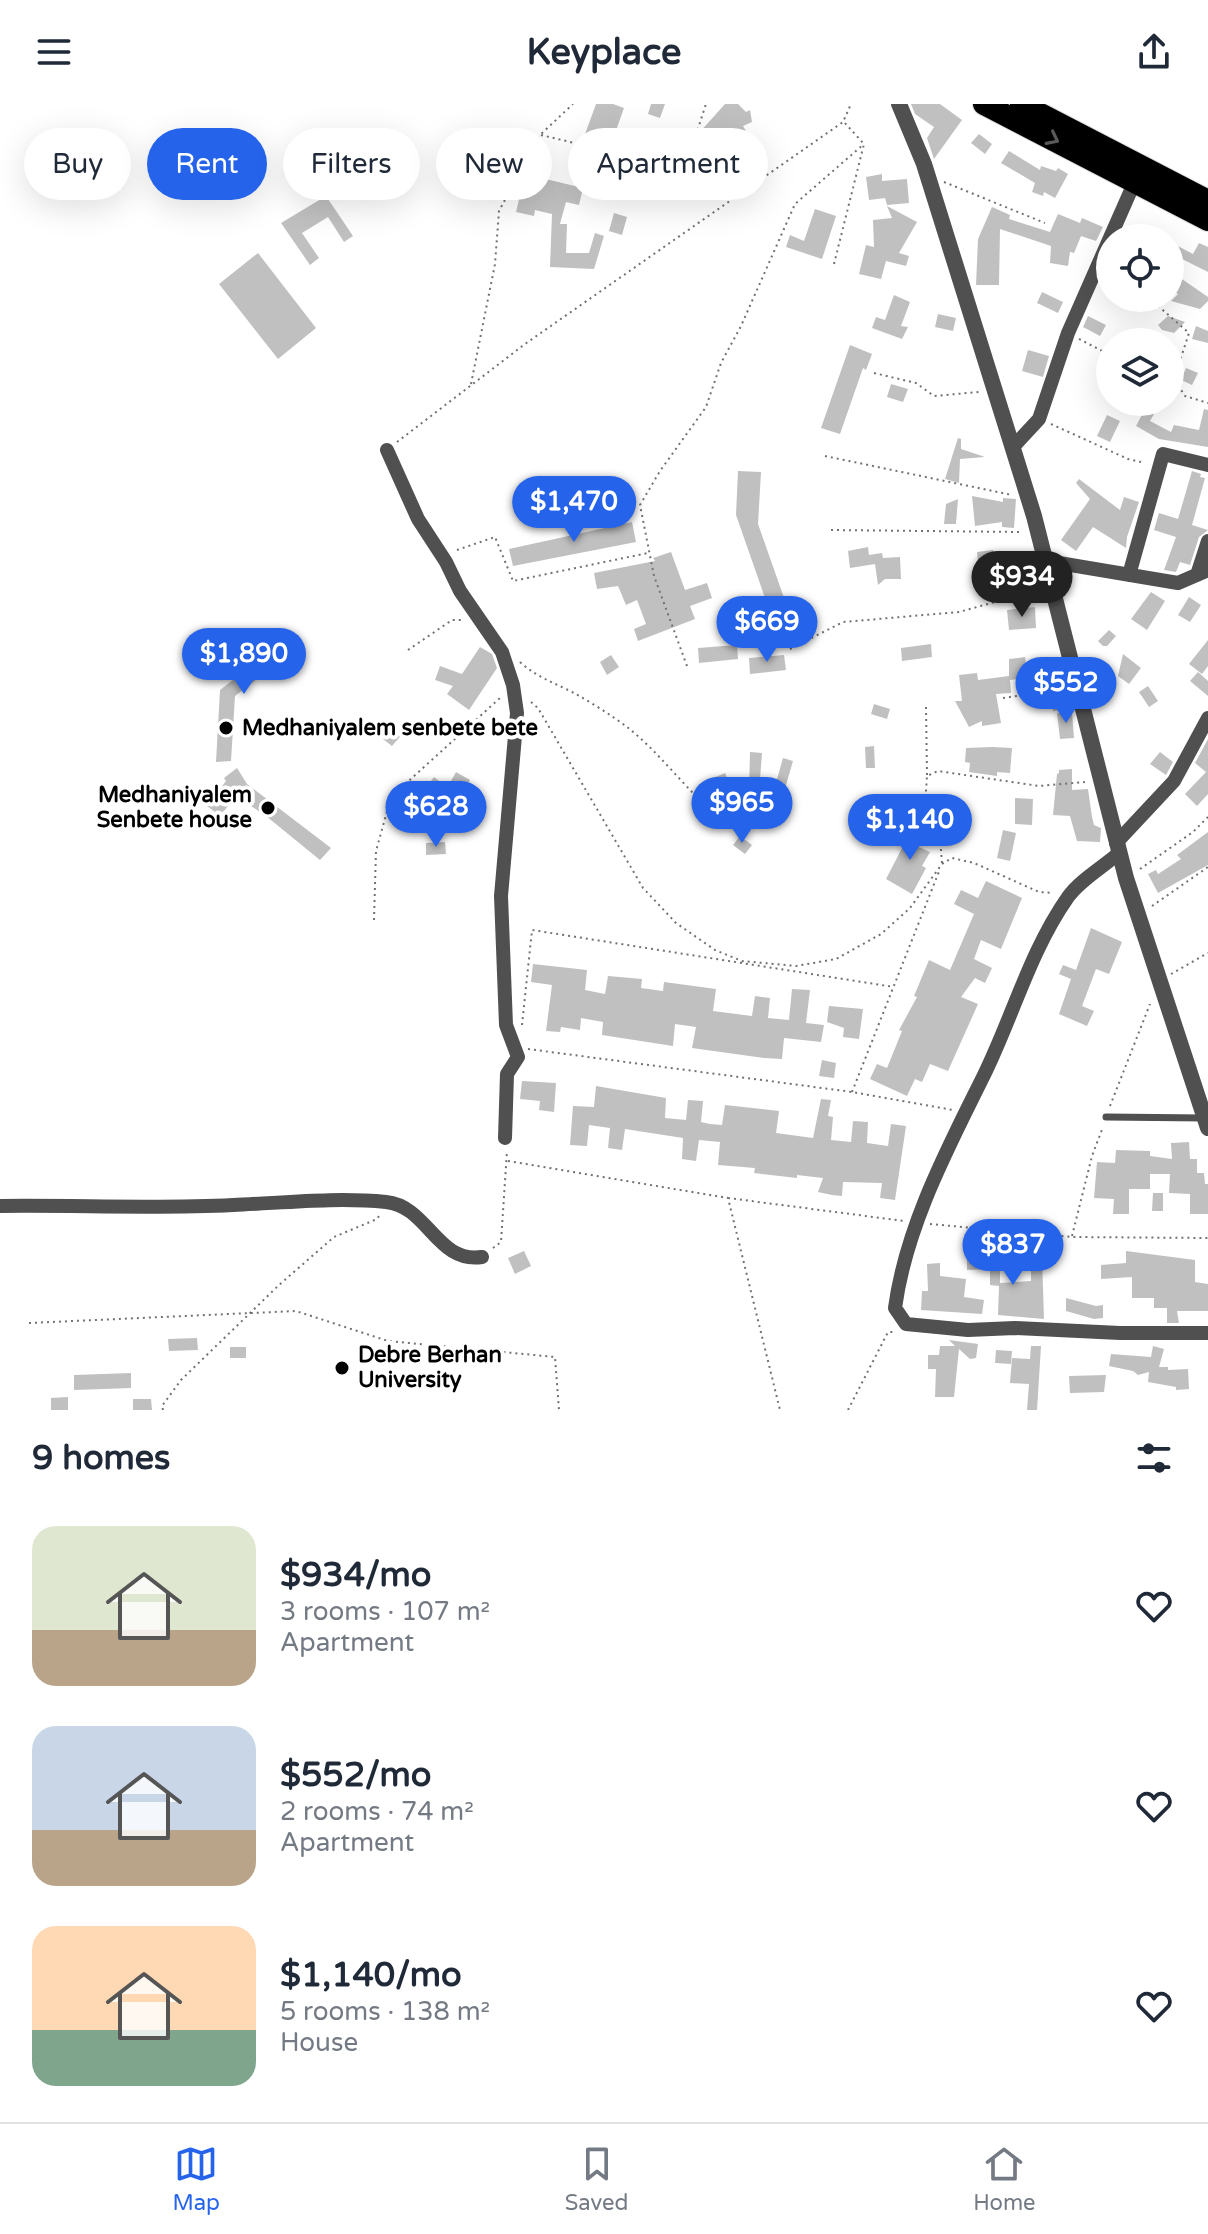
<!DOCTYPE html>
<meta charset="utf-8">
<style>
:root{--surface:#fff;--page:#f6f6f7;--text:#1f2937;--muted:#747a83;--line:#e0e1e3;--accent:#2563eb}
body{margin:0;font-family:"Varela Round",sans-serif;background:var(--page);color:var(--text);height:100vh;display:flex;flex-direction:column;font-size:30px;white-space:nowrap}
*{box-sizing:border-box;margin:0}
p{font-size:26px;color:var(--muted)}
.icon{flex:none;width:44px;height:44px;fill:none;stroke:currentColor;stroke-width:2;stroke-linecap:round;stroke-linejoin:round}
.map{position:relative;height:1306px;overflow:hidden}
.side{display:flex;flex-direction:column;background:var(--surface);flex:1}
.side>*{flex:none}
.hud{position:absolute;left:24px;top:24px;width:800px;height:72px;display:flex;gap:16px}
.controls{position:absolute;left:1096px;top:120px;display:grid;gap:16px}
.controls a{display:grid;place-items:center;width:88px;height:88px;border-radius:50%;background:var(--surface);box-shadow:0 8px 32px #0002;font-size:40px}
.price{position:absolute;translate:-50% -68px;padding:0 18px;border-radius:28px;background:var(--accent);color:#fff;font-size:26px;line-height:52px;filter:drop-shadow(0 2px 4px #0008)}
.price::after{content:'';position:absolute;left:50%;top:48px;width:24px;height:18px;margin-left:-12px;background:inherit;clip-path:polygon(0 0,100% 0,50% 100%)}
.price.on{background:#222;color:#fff}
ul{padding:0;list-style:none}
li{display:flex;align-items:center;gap:24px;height:200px;padding:0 32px}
li span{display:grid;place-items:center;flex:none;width:224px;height:160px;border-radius:24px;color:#555}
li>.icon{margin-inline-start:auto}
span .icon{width:96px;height:96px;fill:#fffc;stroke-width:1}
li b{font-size:34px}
h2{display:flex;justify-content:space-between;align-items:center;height:96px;padding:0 32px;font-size:34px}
.pill{padding:0 28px;border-radius:36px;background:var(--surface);box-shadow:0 8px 32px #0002;font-size:28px;line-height:72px}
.pill.on{background:var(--accent);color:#fff}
header{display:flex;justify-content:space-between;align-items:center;height:104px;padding:0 32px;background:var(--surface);font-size:36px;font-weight:700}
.menu{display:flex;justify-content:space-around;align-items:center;height:112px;border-top:2px solid var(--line);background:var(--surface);font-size:22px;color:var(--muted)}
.menu a{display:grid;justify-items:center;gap:4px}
.menu .on{color:var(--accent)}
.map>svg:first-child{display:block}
</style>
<header><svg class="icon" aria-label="menu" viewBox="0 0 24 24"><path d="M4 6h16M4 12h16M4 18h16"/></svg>Keyplace<svg class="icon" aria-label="share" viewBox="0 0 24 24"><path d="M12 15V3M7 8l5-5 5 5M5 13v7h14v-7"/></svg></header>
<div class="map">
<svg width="1208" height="1306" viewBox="0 0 1208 1306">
<rect width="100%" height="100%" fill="#fff"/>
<path fill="#c0c0c0" d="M596,0H613L624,4L613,35L584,33Z
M651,0H665L660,14L648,10Z
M725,0H738L746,8L750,6L752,18L743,22L755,42L735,54L733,50L718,59L699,29Z
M911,0H940L962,16L934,55L927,34L934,23L915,10Z
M979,30L992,40L985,50L971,39Z
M653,38L669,40L668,50L652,49Z
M1009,47L1040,66L1041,62L1056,67L1058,64L1068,70L1055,94L1044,88L1043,92L1032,88L1035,79L1001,59Z
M634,68L664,78L658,94L629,85Z
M525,70L583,84L579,101L566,98L560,120H567L566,149H589L595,129L604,132L594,165L550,163L552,110L535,106L534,112L516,108Z
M882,70V77L907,75L909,99L887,101L885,94L869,96L866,73Z
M326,92L353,132L344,138L328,113L302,129L319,154L310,161L281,119Z
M887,102L917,118L899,149L909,152L906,162L886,157L881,175L859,170L866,141L874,143L873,116L892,114Z
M992,103L1010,111L1009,115L1050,128L1058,110L1080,119L1082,114L1103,123L1096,137L1081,132L1074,149L1070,148L1068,162L1050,159L1051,142L1000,125L999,181H976L978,135Z
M815,105L836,112L822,155L786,143L790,131L804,137Z
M614,109L627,113L622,131L609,127Z
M1170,138L1193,150L1199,139L1208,143V168L1170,149Z
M258,149L316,224L278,255L219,180Z
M1179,173L1208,193V197L1200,205L1171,197L1178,190L1171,185Z
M1042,188L1063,198L1058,209L1037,199Z
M894,191L910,198L901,222L908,223L902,235L872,224L876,213L885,216Z
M938,210L956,214L953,227L935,223Z
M1088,212L1106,221L1100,232L1083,223Z
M1168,212L1185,218L1174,229L1162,226L1158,221Z
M1196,222L1208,227V239L1192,235Z
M850,241L872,250L866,266L863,264L840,330L821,324Z
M1028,246L1049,252L1043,273L1022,267Z
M1186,264L1198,269L1192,281L1181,276Z
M891,280L908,285L903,298L887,293Z
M1145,305L1154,310L1150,317L1171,328L1174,321L1199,326L1204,305L1208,306V343L1159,335L1136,322Z
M1107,311L1120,317L1110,338L1097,332Z
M958,334L961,335V345L985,353L960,355L959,379L945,375Z
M738,367L761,368L758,420L789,508L772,514L736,411Z
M1192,367L1201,370L1200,373L1205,374L1192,421L1208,426L1199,433L1190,461L1180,458L1176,468L1164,466L1176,433L1154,426L1159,409L1178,415Z
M1079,375L1120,406L1124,393L1139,398L1127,433L1126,444L1093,423L1076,447L1061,436L1090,395L1076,379Z
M972,392L1003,398V394L1016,395L1014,424L1002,423V418L975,422Z
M958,395L956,420H944L946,400Z
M632,418L636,438L513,462L509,445Z
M868,443L869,451L882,449L883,454L900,453L901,475H885L878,481L875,460L850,464L848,447Z
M993,446L994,458L1027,454L1029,472L996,476L998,487L983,489L978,480L986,476L984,460H978L977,448Z
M671,448L685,486L707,479L712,494L690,502L695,515L638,537L634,525L646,520L637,496L626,501L618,482L597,485L594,469L655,457L653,454Z
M1151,488L1165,497L1147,526L1131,515Z
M1189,493L1201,501L1190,518L1178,511Z
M1035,503L1036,524L1009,526L1007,506Z
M1109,526L1116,532L1107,542H1103L1098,537Z
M289,532L294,547L235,592L231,657L216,658L220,586Z
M1208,536V562L1202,570L1189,560Z
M931,540L932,553L902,557L901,544Z
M737,541L738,555L699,559L698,544Z
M480,543L492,550L497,564L469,606L447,590L453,582L435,576L440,562L462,570Z
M1123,550L1141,564L1129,580L1118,572Z
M611,551L619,563L607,571L600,558Z
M784,551L786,566L750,570L749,554Z
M1025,553L1028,574L1010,576L1011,589L996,590L1001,619L982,622V617L969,623L955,597H962L959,571L977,569L978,576L1009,572V555Z
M1198,568L1208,577V592L1190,577Z
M1057,572L1059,590H1063L1066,605L1053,607L1052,600L1034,603L1033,575Z
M1148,582L1158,597L1149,603L1139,588Z
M874,600L890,605L887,615L871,610Z
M1072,608L1074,634L1060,635L1057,609Z
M395,621L404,628L392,642L383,635Z
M1208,635V690L1197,702L1185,690L1206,668L1195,659Z
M874,642L875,664H866L865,643Z
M992,643L1012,644L1010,669L997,668V672L969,668L970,659L965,658L966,644Z
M750,648L762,649L760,676L777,675L783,654L793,657L784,688L768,684V688H749Z
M1160,648L1173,658L1166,671L1150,660Z
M237,664L247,680L331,744L320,756L266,712L236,692L220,712L207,702L226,677L224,674Z
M1072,665V686L1088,685L1092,713L1094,721L1101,724L1100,738L1077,737L1070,712L1053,711L1057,670L1059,669V666Z
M456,668L470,676L465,685L451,677Z
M725,669L732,684L720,690L713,674Z
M434,673L446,682L431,702L428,700L433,714L423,725L416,719L414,710L426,699L419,693Z
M1015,694L1033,695L1032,721L1015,720Z
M914,721L926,728L919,743L930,748L922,762L926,764L912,790L886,775Z
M1003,726L1016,729L1010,757L997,754Z
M1208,728V761L1158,789L1148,770L1156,766L1158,770L1181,755L1177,751Z
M740,732L752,741L745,750L733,741Z
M445,738L446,750L426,751V739Z
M986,777L1022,794L1001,845L981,836L974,855L992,864L985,879L975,874L961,893L978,900L948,967L930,960L922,978L915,975L907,992L870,975L877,960L887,964L902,927L899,926L917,893L914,892L929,856L950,866L974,810L954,800L961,786L978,794Z
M1091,824L1122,838L1109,870L1096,865L1082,902L1094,907L1087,922L1059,910L1071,875L1059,870L1063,861L1076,866Z
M533,860L587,866L585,886L605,890L608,872L642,875L641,884L663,887L664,878L716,885L713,907L752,912L755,892L770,894L768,914L789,916L792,885L810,886L806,919L824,921L821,938L784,934L782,955L764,954L692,944L696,923L675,920L673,942L602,931L603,918L581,914L580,926L561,923L560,928L546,927L552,881L531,878Z
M829,902L863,905L859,935L843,933L844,924L827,918Z
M822,956L836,959L834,974L819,972Z
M522,977L556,979L554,1008L539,1006L540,997L520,995Z
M596,982L666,994L665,1014L686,1016L688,996L703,997L701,1018L710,1020L722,1021L725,1001L779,1007L776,1029L813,1034L821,995L831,996L828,1012L833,1013L831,1036L851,1038L853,1017L868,1018L867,1039L888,1042L891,1020L906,1022L895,1096L880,1094L882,1079L843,1078L842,1092L832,1091L818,1088L823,1074L797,1071V1074L754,1069L755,1064L718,1061L720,1038L699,1036L696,1057L682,1055L683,1034L625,1025L622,1046L608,1044L610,1024L589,1021L587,1042L570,1041L573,1002L594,1003Z
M1189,1038L1190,1055H1197V1069H1204L1205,1080H1208V1110H1190V1090L1169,1089L1170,1070H1150V1085H1129V1110H1113L1114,1095L1094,1094L1097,1058L1115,1059L1116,1046L1150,1047V1052L1172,1055L1171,1039Z
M1153,1089H1163V1107H1152Z
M524,1147L531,1162L515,1170L508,1154Z
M1126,1147L1195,1156V1178L1208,1180V1207H1177L1179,1219H1167V1204H1154V1194H1132V1173L1101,1175V1161L1126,1159Z
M1000,1148V1179L1031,1177V1153H1042L1044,1215L998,1211L999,1182L990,1181V1165L967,1166V1149Z
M940,1159V1172L966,1175L964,1193L984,1196L982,1210L921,1206L922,1187H928L927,1160Z
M1066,1194L1096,1202L1103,1201V1214L1094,1215L1066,1207Z
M197,1234L198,1246L169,1247L168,1235Z
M949,1236L978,1240L976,1254L970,1255L959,1245L954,1293H935L936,1265H928V1251H939L940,1242H955Z
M1031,1242H1041L1037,1306H1027L1029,1280L1010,1279L1012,1254L1030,1255Z
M1153,1242L1164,1245L1159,1263H1168V1266L1188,1265L1189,1285L1176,1286V1283L1148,1278L1149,1268L1138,1271L1133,1267L1109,1262L1111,1250L1151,1253Z
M230,1243H246V1254H230Z
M996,1246L1012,1247L1011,1260L995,1259Z
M131,1269V1284L74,1286V1271Z
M1106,1271L1104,1288L1070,1289L1069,1272Z
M68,1293V1306H51V1294Z
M133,1295H151L152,1306H133Z"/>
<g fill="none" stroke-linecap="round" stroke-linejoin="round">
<g stroke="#dbdbdb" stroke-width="24">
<path id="trunk" d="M984,0L1208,116
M1021,0L1208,97"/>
</g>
<path stroke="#727272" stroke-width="2" stroke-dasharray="2 4" stroke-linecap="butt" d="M541,31L608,47L688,55L706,0
M944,78L1045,119
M834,160L864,40L844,18
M1149,194L1189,229L1174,275
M1079,235L1110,251
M874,269L916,279L934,292L979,288
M1170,273L1174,275L1185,292L1208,299
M471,280L495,160L499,107L540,31L573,0
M1051,320L1128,355L1145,359
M397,338L525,240L843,18L851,0
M825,352L1012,391
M831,426L1022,428
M457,446L495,433L513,477L648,449
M790,545L843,518L959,508L1002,496L1038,491
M408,546L452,516H461
M520,558C536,573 555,579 574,589C592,599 611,611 627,623C663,651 689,691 725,718
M687,562L654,472L640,401L660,367L706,303L721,259L741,222L795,100L864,40
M1003,594L1065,585
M531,598L538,604L643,784L676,819L715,846L742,857L796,862L836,855L881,830L910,804L942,760L952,754L974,759L1039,788L1053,789
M926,603L927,671
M942,759L940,734L924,717L927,672L938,667L1039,682L1085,678
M1140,765L1193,728L1208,713
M1152,802L1208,763
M374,816L376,747L391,693L500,594
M1171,870L1208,849
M522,921L532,826L894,883
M528,945L852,988L953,1006
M852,988L940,765
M1110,1002L1150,900
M508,1057L728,1094L780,1306
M728,1094L904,1117
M930,1120L1072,1133L1208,1134
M1072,1132L1092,1052L1103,1023
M493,1144L501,1138L507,1047
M29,1219L296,1207L388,1237L555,1253L559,1306
M163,1306L162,1302L181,1276L279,1181L334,1133L377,1115L379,1112
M848,1306L888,1228H895"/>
<path stroke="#505050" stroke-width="7" d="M1106,1013L1204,1014"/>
<path stroke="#505050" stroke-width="14" d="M1013,343L1039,315L1068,229L1135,77
M387,346L418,415L446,458L460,487L502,548L513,581L517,609L501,792L506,921L518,953L507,970L505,1034
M1047,457L1178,479L1208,466
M1129,471L1163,350L1208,361
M1197,471L1208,437
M1116,739L1174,677L1208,614
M1119,749C1103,763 1080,776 1068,793C1030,847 1013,912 984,971C948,1044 906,1122 895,1204L906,1220L968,1226L1015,1224L1120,1229H1208
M0,1102C77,1101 157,1105 233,1101C283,1099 335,1093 386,1098C428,1102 437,1160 482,1153"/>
<path stroke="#505050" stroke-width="16" d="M899,0L924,60L1034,412L1126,774L1208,1024"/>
<use href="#trunk" stroke="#000" stroke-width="22"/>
</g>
<defs><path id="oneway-chevron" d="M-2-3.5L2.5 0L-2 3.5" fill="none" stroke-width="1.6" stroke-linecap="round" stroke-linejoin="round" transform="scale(2)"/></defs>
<use stroke="#595959" href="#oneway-chevron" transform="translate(1053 35) rotate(27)"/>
<g fill="#000" stroke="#fff" stroke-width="3">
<circle cx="226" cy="624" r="8"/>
<circle cx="268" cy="704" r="8"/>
<circle cx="342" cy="1264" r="8"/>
</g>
<g text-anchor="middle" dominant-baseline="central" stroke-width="8" stroke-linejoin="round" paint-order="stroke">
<g font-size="22" font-weight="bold" fill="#000" stroke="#fff" text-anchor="start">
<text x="242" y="624">Medhaniyalem senbete bete</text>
<text x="252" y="691" text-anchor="end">Medhaniyalem<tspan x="252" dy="25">Senbete house</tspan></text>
<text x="358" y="1251">Debre Berhan<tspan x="358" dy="25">University</tspan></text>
</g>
</g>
</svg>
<div class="controls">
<a><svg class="icon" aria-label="locate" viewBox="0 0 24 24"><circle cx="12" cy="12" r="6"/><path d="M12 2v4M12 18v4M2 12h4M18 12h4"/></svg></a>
<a><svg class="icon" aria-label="layers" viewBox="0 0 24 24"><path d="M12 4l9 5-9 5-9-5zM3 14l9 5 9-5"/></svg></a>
</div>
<b class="price" style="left:574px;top:440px">$1,470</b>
<b class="price on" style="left:1022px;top:515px">$934</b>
<b class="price" style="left:767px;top:560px">$669</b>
<b class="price" style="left:244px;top:592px">$1,890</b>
<b class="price" style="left:1066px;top:621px">$552</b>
<b class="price" style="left:742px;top:741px">$965</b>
<b class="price" style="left:436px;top:745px">$628</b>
<b class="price" style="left:910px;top:758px">$1,140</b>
<b class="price" style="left:1013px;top:1183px">$837</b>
<div class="hud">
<a class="pill">Buy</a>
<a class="pill on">Rent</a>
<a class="pill">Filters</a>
<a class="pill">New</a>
<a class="pill">Apartment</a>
</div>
</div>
<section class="side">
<h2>9 homes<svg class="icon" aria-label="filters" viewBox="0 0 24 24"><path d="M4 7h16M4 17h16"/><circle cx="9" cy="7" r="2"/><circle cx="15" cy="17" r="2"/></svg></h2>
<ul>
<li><span style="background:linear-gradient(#dfe7d0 65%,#b9a48a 0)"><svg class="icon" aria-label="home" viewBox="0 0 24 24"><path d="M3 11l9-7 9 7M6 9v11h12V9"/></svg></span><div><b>$934/mo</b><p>3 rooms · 107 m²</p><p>Apartment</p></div><svg class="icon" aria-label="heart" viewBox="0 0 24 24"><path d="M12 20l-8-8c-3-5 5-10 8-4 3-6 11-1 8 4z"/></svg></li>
<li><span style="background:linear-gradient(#c9d6e8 65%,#b9a48a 0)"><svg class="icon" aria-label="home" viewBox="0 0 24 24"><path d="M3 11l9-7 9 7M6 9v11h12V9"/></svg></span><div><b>$552/mo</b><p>2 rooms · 74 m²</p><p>Apartment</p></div><svg class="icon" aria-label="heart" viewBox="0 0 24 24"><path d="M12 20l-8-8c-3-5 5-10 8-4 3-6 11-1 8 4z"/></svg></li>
<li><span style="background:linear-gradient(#ffd9b3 65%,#7fa58c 0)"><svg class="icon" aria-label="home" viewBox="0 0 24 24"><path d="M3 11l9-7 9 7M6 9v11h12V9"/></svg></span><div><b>$1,140/mo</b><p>5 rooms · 138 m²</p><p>House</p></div><svg class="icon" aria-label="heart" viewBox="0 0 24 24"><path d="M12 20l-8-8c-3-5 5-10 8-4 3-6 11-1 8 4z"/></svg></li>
</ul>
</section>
<nav class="menu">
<a class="on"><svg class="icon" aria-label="map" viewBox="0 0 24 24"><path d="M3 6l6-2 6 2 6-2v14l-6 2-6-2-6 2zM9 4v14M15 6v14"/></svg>Map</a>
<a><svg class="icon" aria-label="saved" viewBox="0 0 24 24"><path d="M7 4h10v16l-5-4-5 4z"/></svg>Saved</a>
<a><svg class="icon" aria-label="home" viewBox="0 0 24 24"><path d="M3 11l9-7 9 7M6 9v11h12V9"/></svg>Home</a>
</nav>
